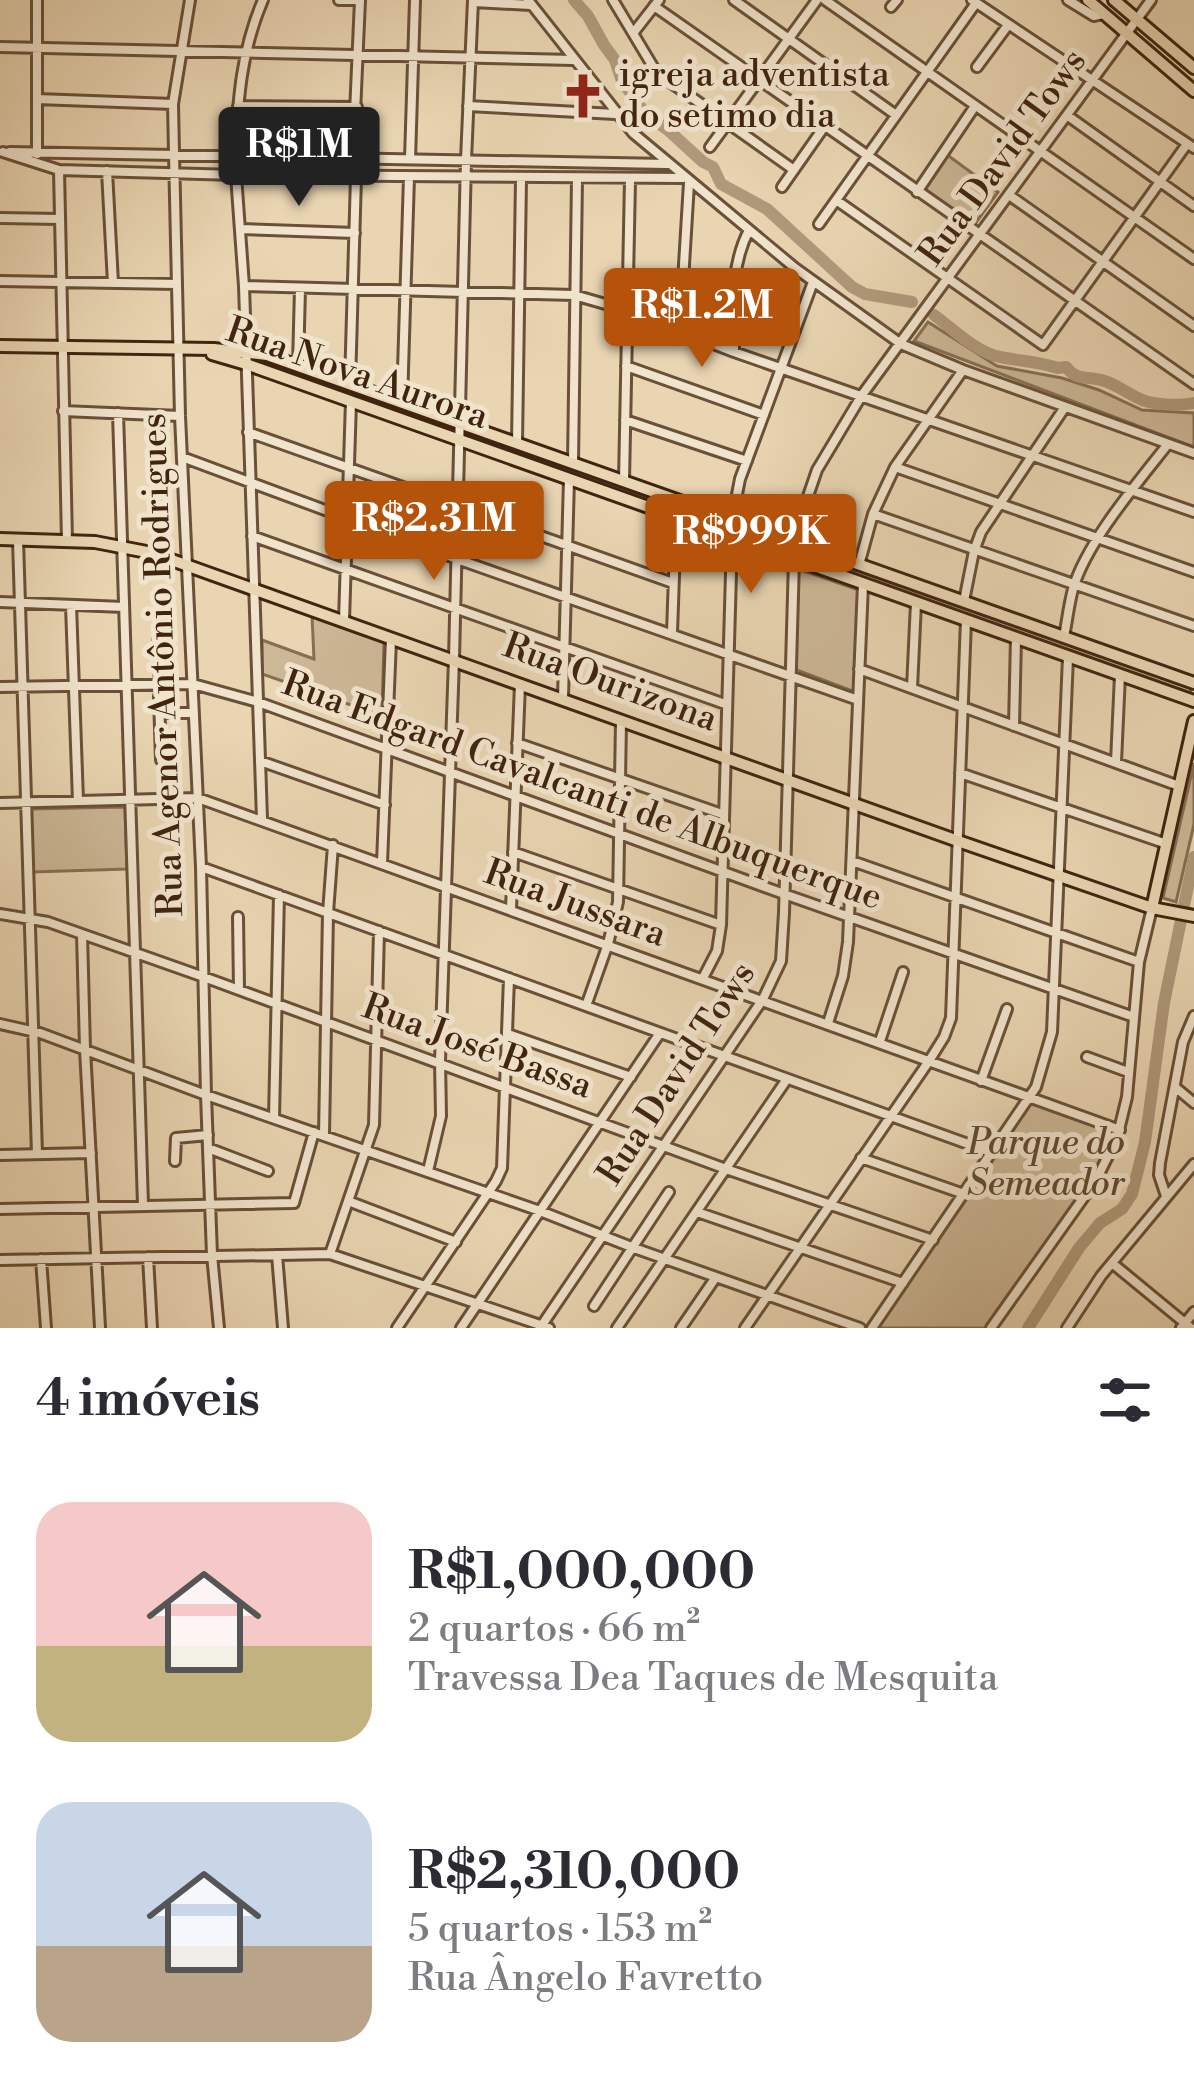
<!DOCTYPE html>
<html lang="pt">
<meta charset="utf-8">
<style>
:root{--surface:#fff;--page:#f7f7f7;--text:#2b2b33;--muted:#7c7c81;--accent:#b45309}
body{margin:0;font-family:"Libre Bodoni",serif;background:var(--page);color:var(--text);height:100vh;display:flex;flex-direction:column;font-size:45px;white-space:nowrap}
*{box-sizing:border-box;margin:0}
p{font-size:39px;color:var(--muted)}
.icon{flex:none;width:66px;height:66px;fill:none;stroke:currentColor;stroke-width:2;stroke-linecap:round;stroke-linejoin:round}
.map{position:relative;height:1328px;overflow:hidden}
.side{display:flex;flex-direction:column;background:var(--surface);flex:1}
.side>*{flex:none}
.price{position:absolute;translate:-50% -102px;padding:0 27px;border-radius:12px;background:var(--accent);color:#fff;font-size:39px;line-height:78px;filter:drop-shadow(0 3px 6px #0008)}
.price::after{content:'';position:absolute;left:50%;top:72px;width:36px;height:27px;margin-left:-18px;background:inherit;clip-path:polygon(0 0,100% 0,50% 100%)}
.price.current{background:#222;color:#fff}
ul{padding:0;list-style:none}
li{display:flex;align-items:center;gap:36px;height:300px;padding:0 36px}
li span{display:grid;place-items:center;flex:none;width:336px;height:240px;border-radius:36px;color:#555}
li>.icon{margin-inline-start:auto}
span .icon{width:144px;height:144px;fill:#fffc;stroke-width:1}
li b{font-size:51px}
h2{display:flex;justify-content:space-between;align-items:center;height:144px;padding:0 36px;font-size:51px}
.map>svg:first-child{display:block}
</style>
<div class="map">
<svg width="1194" height="1328" viewBox="0 0 1194 1328">
<defs>
<pattern id="grass-tufts" width="24" height="20" patternUnits="userSpaceOnUse" patternTransform="scale(3)"><rect width="24" height="20" fill="#ccb796"/><path d="M3 7l-1-3M5 7V3M7 7l1-3M15 17l-1-3M17 17v-4M19 17l1-3" fill="none" stroke="#b09d80"/></pattern>
</defs>
<rect width="100%" height="100%" fill="#e9d5b2"/>
<filter id="stains"><feTurbulence type="fractalNoise" baseFrequency=".00167" numOctaves="4"/><feColorMatrix values="0 0 0 0 .2 0 0 0 0 .09 0 0 0 0 .02 0 0 0 .5 -.17"/></filter>
<radialGradient id="worn" r=".72"><stop offset=".6" stop-color="#630" stop-opacity="0"/><stop offset="1" stop-color="#630" stop-opacity=".3"/></radialGradient>
<path fill="url(#grass-tufts)" stroke="#866e53" stroke-width="3" d="M470,433L784,544V549L472,439Z"/>
<path fill="#ccb796" stroke="#866e53" stroke-width="3" d="M946,154L998,192L972,228L919,192Z
M928,322L997,366L1062,378L1099,390L1142,410L1194,413V447L914,341Z
M805,550L1191,686L1190,695L803,559Z
M798,569L859,590L855,692L794,669Z
M312,615L384,640L382,716L262,674V640L314,659Z
M1194,763V824L1176,902L1163,898Z
M125,807L127,869L33,872L30,809Z
M1031,1101L1116,1131L1090,1184L986,1328H875Z"/>
<g fill="none" stroke-linecap="round" stroke-linejoin="round">
<path stroke="#b0997b" stroke-width="12" d="M574,0L588,16L604,45L615,60L622,81L647,116L667,129L703,162L713,167L721,184L767,209L852,287L865,294L912,302
M934,315C953,329 977,353 1000,357C1020,361 1039,362 1058,368L1066,367C1077,381 1085,376 1101,380C1116,383 1130,396 1145,401C1159,405 1180,406 1194,403
M1028,1328L1079,1248L1100,1223L1122,1209L1132,1194L1145,1142L1164,1003L1194,857"/>
<g stroke="#6a5038" stroke-width="14">
<path id="minor" d="M190,0L173,104L174,154L180,416L201,867L206,1095L212,1255L219,1328
M339,0H360
M528,0L633,133L795,268L901,344L963,370L1194,453
M613,0L655,70L663,77L794,170
M734,0L896,115
M825,0L1194,259
M972,0L1194,148
M1068,0L1094,16L1103,14
M474,2L531,5
M654,6L1194,384
M891,7L897,0
M634,32L659,0
M0,47L573,60
M977,67L1008,25
M37,99L173,104
M238,106L357,107
M468,106L615,114
M1068,116L1194,206
M710,147L817,0
M3,152L59,170L236,175L683,178
M10,152L667,164
M37,154V0
M235,155C238,100 241,51 263,0
M353,158L360,0
M410,159L415,0
M59,170L67,541
M107,171L113,283
M236,175L244,286L262,819
M782,187L824,127
M917,192L975,106
M1009,195L1194,326
M836,200L1043,345L1187,144
M0,218L59,219
M819,224L976,3
M241,229L355,233
M0,281L177,284
M244,286L574,295L626,310L734,352L1194,512
M680,330L689,183
M734,352C734,309 729,269 749,230
M298,366L300,288
M626,366L764,415
M350,384L356,177
M402,402L409,177
M63,411L180,416
M118,413L143,1205
M625,420L747,461
M248,432L673,583
M517,443L521,179
M182,457L457,559L858,700
M573,463L577,179
M895,467L1194,572
M624,481L630,180
M873,514L1194,626
M732,520L740,479L813,282
M252,536L725,704
M18,540L37,1154
M859,565L873,514L895,467L963,370
M964,601L974,551L981,532L1065,407
M0,602L124,607
M71,605L78,801
M344,621L351,401
M672,633L676,518
M1064,637C1067,621 1069,604 1073,589C1086,543 1138,482 1168,444
M158,640L160,684
M859,669L1179,786
M0,687L193,684L258,702L784,894L1134,1017
M912,688L916,603
M159,696L161,760
M563,698L569,479
M160,713H194
M1014,726L1016,638
M517,743L722,814
M260,761L385,805
M1116,762L1120,675
M960,773L1167,844
M0,803L198,798L1120,1130
M513,852L721,925
M852,861L1139,962
M382,863L391,639
M201,867L993,1153
M511,909L520,684
M0,914L48,922L201,976L726,1169L933,1240
M238,917L239,989
M82,934L85,1049L100,1328
M703,978L717,951L721,925L732,538
M586,1006L608,944L618,902L621,721
M828,1023L843,976L848,942L863,584
M0,1024L40,1033L206,1095L540,1211L634,1248L860,1328
M508,1034L631,1077
M880,1041L903,972
M1087,1057L1128,1072
M981,1081L1007,1009
M1175,1087L1194,1103
M274,1118L279,895
M324,1135L328,913L333,845
M208,1148L268,1171
M0,1155L91,1153
M861,1158L964,1194
M175,1161L176,1138L208,1135
M428,1171L441,1116L440,1061L454,659L466,160L473,0
M1166,1196L1159,1175L1160,1163L1183,1042L1194,1016
M348,1201L456,1242
M0,1209L294,1203L314,1132
M697,1212L903,1283
M330,1254L374,1125L379,931
M277,1255L283,1328
M148,1257L152,1328
M41,1259L46,1328
M0,1260L330,1254L549,1328
M1112,1263L1191,1328
M594,1306L669,1192
M397,1328L496,1181L502,1168L509,978
M461,1328L660,1033
M540,1328L763,999L781,961L784,913L794,560L806,502L817,470L862,395L1151,0
M617,1328L787,1079
M681,1328L716,1277
M745,1328L929,1061L944,1037L951,1018L966,620
M872,1328L1036,1087L1052,1032L1068,657
M991,1328L1096,1180L1117,1138L1127,1097L1139,962L1152,908
M1067,1328L1101,1276L1194,1164
M1181,1328L1194,1312"/>
</g>
<g stroke="#402410" stroke-width="16">
<path id="major" d="M1088,0L1194,91
M1114,0L1194,68
M0,346L214,349L267,355L1194,683
M212,354L246,364L1194,701
M0,539L95,542L152,553L958,841L1152,908L1194,916
M1152,908L1194,721"/>
</g>
<use href="#minor" stroke="#f1e4cd" stroke-width="8"/>
<use href="#major" stroke="#e9d5b2" stroke-width="10"/>
</g>
<defs>
<g id="church-bare" transform="scale(3.6)"><path d="M-1.2-6h2.4v3.5h3.3v2.4h-3.3V6h-2.4V-.1h-3.3v-2.4h3.3Z" fill="#8f2418" stroke="#f1e4cd" stroke-width="2.5" paint-order="stroke"/></g>
</defs>
<g fill-rule="evenodd">
<use href="#church-bare" x="583" y="96"/>
</g>
<g text-anchor="middle" dominant-baseline="central" stroke-width="10" stroke-linejoin="round" paint-order="stroke">
<g font-size="36" fill="#402410" stroke="#f1e4cd" text-anchor="start">
<text x="619" y="75">igreja adventista<tspan x="619" dy="41">do setimo dia</tspan></text>
</g>
<g font-size="36" fill="#402410" stroke="#f1e4cd">
<text transform="translate(1003 158) rotate(-54)">Rua David Tows</text>
<text transform="translate(357 374) rotate(19)">Rua Nova Aurora</text>
<text transform="translate(163 665) rotate(-92)">Rua Agenor Antônio Rodrigues</text>
<text transform="translate(610 683) rotate(20)">Rua Ourizona</text>
<text transform="translate(582 791) rotate(20)">Rua Edgard Cavalcanti de Albuquerque</text>
<text transform="translate(575 904) rotate(20)">Rua Jussara</text>
<text transform="translate(477 1047) rotate(20)">Rua José Bassa</text>
<text transform="translate(677 1074) rotate(-57)">Rua David Tows</text>
</g>
<g font-size="36" font-style="italic" fill="#634932" stroke="#f1e4cd">
<text x="1046" y="1143">Parque do<tspan x="1046" dy="41">Semeador</tspan></text>
</g>
</g>
<rect width="100%" height="100%" filter="url(#stains)"/>
<rect width="100%" height="100%" fill="url(#worn)"/>
</svg>
<b class="price current" style="left:299px;top:209px">R$1M</b>
<b class="price" style="left:702px;top:370px">R$1.2M</b>
<b class="price" style="left:434px;top:583px">R$2.31M</b>
<b class="price" style="left:751px;top:596px">R$999K</b>
</div>
<section class="side">
<h2>4 imóveis<svg class="icon" aria-label="filters" viewBox="0 0 24 24"><path d="M4 7h16M4 17h16"/><circle cx="9" cy="7" r="2"/><circle cx="15" cy="17" r="2"/></svg></h2>
<ul>
<li><span style="background:linear-gradient(#f6c9c9 60%,#c2b280 0)"><svg class="icon" aria-label="home" viewBox="0 0 24 24"><path d="M3 11l9-7 9 7M6 9v11h12V9"/></svg></span><div><b>R$1,000,000</b><p>2 quartos · 66 m²</p><p>Travessa Dea Taques de Mesquita</p></div></li>
<li><span style="background:linear-gradient(#c9d6e8 60%,#b9a48a 0)"><svg class="icon" aria-label="home" viewBox="0 0 24 24"><path d="M3 11l9-7 9 7M6 9v11h12V9"/></svg></span><div><b>R$2,310,000</b><p>5 quartos · 153 m²</p><p>Rua Ângelo Favretto</p></div></li>
</ul>
</section>
